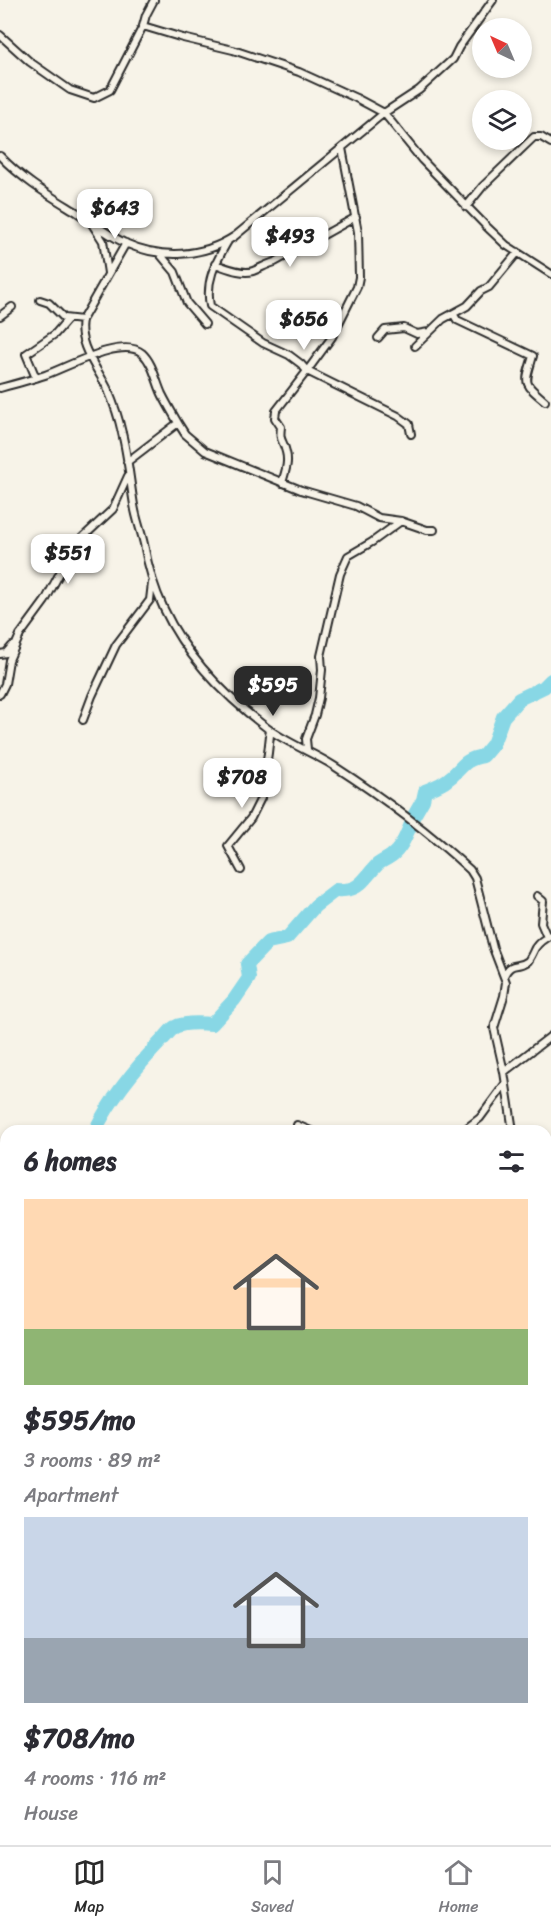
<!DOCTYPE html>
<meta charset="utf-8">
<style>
:root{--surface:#fff;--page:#f2f2f3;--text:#2b2b33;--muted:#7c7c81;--line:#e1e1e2;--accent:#2b2b2b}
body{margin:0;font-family:Sriracha,sans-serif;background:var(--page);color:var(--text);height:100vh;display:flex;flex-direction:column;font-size:22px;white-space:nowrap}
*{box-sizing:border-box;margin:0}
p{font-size:20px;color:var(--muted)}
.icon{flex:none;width:33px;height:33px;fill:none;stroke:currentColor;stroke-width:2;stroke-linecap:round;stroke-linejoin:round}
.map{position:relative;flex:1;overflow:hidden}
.side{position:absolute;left:0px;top:1125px;width:552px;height:720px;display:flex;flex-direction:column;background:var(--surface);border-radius:18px 18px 0 0;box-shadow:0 3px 9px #0003}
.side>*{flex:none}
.needle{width:39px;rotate:316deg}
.controls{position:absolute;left:472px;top:18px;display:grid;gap:12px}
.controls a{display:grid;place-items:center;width:60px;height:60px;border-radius:50%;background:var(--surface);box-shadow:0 3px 9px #0003;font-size:30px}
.price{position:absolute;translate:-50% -51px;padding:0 14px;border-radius:12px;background:#fff;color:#222;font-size:20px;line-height:39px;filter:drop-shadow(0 2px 3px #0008)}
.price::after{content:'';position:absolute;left:50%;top:36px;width:18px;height:14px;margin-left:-9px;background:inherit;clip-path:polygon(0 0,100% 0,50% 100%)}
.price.active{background:var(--accent);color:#fff}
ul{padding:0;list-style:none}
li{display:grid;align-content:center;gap:12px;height:318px;padding:0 24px}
li span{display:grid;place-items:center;height:186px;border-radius:0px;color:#555}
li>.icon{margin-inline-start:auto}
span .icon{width:108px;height:108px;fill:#fffc;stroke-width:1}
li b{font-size:26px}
h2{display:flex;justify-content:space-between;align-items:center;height:72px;padding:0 24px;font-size:26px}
.dock{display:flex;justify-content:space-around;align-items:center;height:84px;border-top:2px solid var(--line);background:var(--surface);font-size:16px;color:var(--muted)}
.dock a{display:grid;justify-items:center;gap:3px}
.dock .active{color:var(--accent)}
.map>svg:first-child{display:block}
</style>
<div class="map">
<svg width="551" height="1845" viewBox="0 0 551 1845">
<rect width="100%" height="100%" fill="#f7f3e8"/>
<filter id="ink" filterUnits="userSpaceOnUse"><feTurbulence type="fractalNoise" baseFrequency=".0167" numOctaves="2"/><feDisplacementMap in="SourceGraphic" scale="12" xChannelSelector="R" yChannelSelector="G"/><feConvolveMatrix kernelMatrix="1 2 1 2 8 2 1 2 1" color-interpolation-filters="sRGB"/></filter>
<g filter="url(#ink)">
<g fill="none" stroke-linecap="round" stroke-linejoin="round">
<path stroke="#63929b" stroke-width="2" d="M546,1458L551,1454"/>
<path stroke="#88d7e5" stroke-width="14" d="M412,819L423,800L425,791C432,788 441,785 447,780C463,769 461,760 483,756L493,744L503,717L519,699L544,687L551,680
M95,1131C110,1099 140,1063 165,1037C168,1034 171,1029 175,1027C184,1022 201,1023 212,1024L234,1000L249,978L247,964L268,942L287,938L315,906L336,890C361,892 363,879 378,864C382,861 387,859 391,856C401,849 406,836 411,824
M0,1307L6,1305
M0,1386L6,1385
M546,1768L551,1769"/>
<g stroke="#2b2b2b" stroke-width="10">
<path id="minor" d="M143,26L183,38L233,50L299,72L356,98L384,113L422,160L487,227L506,245L551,274
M0,35L30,62L70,90L94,98L110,90L143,26L146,15L154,0
M342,148L358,232L359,277L357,287L332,337L307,371L398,416L409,424L411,434
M0,156C24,181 49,195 78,213C93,223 108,235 125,243C161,259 202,258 235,236L384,113L419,90L453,59L459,47L493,0
M466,207L483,186L534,137H541L551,143
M92,224L103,241L108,273
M228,241C216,262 205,280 210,306L263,343L289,355L301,364L307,371L276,411L275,418L281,427C279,442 283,439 286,452C289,463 285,472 282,483
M126,243L82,320C77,346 98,368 108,390C114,404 119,419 122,433C128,457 130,481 134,505C136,518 141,531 144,544C148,567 154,588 164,609C186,656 226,697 267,728C287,743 312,752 334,766C382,797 428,831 470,870L475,878L493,948L506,982L504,996L494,1028L504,1072L513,1131
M159,253L175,272L187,303L205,324
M215,264C225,267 242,275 253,271C261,268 267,264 275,262L356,217
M40,300L49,303L64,318L82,320
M454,315L457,320L533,356C525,384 522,382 545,401
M0,316L12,307
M378,338L385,330L404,328L417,334L429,332
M415,346L443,319L467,306L481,291L489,287L518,252
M36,378L26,354L55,334L67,320
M0,388C15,384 30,380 45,375C66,368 122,336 142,353C153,363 156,381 162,394C167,404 173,414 178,423
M127,462L178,423L185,434L205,451L301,490L356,506L379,518L401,521L427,530H434
M0,654L6,653L12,646
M0,694L5,684L9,660L20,635L45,601L64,565L81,539L113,509L128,476
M83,720L92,696L116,645L150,600L152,583
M307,749L306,739L315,715L319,698L322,670L321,656L340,574L348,556L372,542L401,521
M241,870L228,846L251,818L261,798L268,753L270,735L268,729
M537,896L543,901L541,923L547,937
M504,976C511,960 518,969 528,961C531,957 533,952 535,948C539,942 545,938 551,935
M504,1072L551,1036
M297,1125L311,1131
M463,1131L480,1118L505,1084
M546,1353L551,1356
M0,1639L6,1645
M139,1839L143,1845"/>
</g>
<g stroke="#2b2b2b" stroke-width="15">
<path id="primary" d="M546,1481L551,1476
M0,1814L6,1811"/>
</g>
<use href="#minor" stroke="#f7f3e8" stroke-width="6"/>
<use href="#primary" stroke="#fedd96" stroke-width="10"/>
</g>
</g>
</svg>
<div class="controls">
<a><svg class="needle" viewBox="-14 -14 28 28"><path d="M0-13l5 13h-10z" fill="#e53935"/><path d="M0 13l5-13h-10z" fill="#7c7c81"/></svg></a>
<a><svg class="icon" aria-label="layers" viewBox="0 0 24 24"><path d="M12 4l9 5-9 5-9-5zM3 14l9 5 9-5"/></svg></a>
</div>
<b class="price" style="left:115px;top:240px">$643</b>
<b class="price" style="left:290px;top:268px">$493</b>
<b class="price" style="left:304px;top:351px">$656</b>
<b class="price" style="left:68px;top:585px">$551</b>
<b class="price active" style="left:273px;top:717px">$595</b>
<b class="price" style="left:242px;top:809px">$708</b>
<section class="side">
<h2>6 homes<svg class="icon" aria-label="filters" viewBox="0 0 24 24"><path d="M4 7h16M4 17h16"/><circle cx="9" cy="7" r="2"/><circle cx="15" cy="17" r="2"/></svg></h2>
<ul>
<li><span style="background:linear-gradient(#ffd9b3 70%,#8fb573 0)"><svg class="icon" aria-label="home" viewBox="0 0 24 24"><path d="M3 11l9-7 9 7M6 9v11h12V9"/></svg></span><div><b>$595/mo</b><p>3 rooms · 89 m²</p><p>Apartment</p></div></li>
<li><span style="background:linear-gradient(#c9d6e8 65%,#9aa5b1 0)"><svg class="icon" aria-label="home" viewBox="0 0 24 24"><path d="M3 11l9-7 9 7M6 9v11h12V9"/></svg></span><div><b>$708/mo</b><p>4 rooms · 116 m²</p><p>House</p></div></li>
</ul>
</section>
</div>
<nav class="dock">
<a class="active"><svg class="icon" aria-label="map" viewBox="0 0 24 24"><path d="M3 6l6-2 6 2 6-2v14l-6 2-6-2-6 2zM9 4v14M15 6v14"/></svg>Map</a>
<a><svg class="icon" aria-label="saved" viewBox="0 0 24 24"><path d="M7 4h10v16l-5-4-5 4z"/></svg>Saved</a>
<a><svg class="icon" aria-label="home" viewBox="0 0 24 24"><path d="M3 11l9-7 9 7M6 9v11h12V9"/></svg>Home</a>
</nav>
